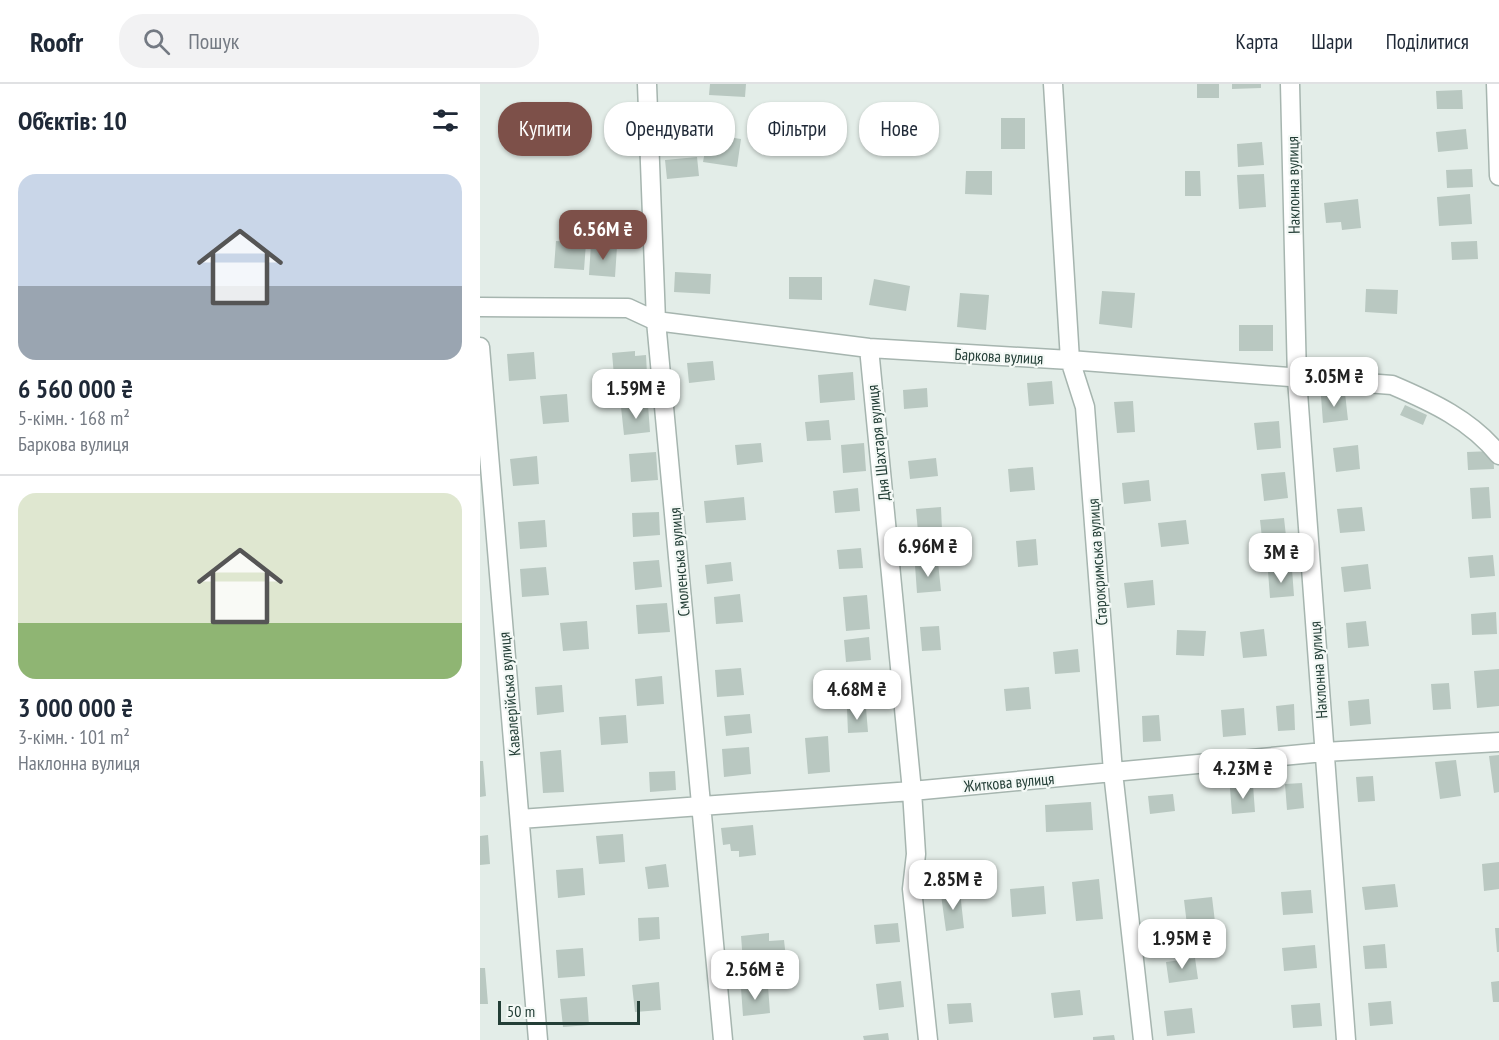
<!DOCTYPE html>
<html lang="uk">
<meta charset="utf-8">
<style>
:root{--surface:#fff;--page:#f2f2f3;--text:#1f2937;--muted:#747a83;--line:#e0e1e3;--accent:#7d5049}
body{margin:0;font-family:"PT Sans Narrow",sans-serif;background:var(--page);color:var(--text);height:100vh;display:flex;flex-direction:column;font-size:22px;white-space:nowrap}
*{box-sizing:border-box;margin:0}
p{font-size:20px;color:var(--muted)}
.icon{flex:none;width:33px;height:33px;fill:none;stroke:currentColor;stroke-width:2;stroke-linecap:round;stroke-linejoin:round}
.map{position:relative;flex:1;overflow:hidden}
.panel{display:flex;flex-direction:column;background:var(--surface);width:480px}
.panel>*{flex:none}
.guide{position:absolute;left:18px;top:18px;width:570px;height:54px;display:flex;gap:12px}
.scale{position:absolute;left:18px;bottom:15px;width:142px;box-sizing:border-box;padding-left:6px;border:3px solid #233e36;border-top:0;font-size:16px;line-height:21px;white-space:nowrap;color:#233e36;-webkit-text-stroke:4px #f4f9f6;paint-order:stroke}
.price{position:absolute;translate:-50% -51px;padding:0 14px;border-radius:12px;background:#fff;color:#222;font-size:20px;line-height:39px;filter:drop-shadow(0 2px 3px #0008)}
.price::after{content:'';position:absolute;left:50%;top:36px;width:18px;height:14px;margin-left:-9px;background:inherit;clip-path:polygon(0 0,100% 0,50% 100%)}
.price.on{background:var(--accent);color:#fff}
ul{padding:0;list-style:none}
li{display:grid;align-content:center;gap:12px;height:318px;padding:0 18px}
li+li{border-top:2px solid var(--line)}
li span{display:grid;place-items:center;height:186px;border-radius:18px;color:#555}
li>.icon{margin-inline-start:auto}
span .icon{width:108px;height:108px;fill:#fffc;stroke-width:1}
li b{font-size:26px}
h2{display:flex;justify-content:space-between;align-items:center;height:72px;padding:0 18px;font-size:26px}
.tag{padding:0 21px;border-radius:24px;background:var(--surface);box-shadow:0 2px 4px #0004;font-size:21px;line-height:54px}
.tag.on{background:var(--accent);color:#fff}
header{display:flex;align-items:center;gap:36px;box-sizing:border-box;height:84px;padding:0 30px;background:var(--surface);border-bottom:2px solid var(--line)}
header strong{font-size:28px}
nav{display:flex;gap:33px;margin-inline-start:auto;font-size:21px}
.search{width:420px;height:54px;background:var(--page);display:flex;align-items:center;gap:15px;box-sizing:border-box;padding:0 21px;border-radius:24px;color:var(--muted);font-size:22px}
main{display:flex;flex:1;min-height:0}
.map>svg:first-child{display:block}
</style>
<header>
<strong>Roofr</strong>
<div class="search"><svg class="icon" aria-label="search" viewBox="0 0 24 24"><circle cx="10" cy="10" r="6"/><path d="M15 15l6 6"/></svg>Пошук</div>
<nav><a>Карта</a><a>Шари</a><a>Поділитися</a></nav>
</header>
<main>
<section class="panel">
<h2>Об’єктів: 10<svg class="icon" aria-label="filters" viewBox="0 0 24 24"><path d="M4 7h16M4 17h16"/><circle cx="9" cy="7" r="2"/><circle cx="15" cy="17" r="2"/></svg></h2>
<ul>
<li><span style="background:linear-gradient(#c9d6e8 60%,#9aa5b1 0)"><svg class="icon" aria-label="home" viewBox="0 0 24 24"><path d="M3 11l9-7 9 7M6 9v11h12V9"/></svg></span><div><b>6 560 000 ₴</b><p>5-кімн. · 168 m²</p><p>Баркова вулиця</p></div></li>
<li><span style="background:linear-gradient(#dfe7d0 70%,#8fb573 0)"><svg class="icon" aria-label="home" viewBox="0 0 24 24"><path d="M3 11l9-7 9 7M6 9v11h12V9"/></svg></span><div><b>3 000 000 ₴</b><p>3-кімн. · 101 m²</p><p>Наклонна вулиця</p></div></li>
</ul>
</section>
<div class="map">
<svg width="1019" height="956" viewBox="0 0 1019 956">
<rect width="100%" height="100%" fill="#e3ede8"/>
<path fill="#b9c8c1" d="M230,0H266L265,13L229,11Z
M717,0H739V14H717Z
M752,0H781V4L752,5Z
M982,6L983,25H957L956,7Z
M188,33H220V51H188Z
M521,34H545V65H521Z
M986,45L988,65L958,68L956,48Z
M228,50L261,55L257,83L223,78Z
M782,58L784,81L758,83L757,60Z
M217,73L219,92L187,95L185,76Z
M992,85L993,103L967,104L966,86Z
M486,87H512V111L485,110Z
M705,87H720L721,112H705Z
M784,90L786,123L759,125L757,91Z
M990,110L992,140L959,142L957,113Z
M878,115L881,144L862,146L861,138L846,139L844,119Z
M76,157L106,159L104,186L74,184Z
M997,157L998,175L972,176L971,158Z
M111,160L137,163L135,193L109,191Z
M195,188L231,190L230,210L194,208Z
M309,193H342V216L309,215Z
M394,195L430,202L426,227L389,221Z
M886,205L918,206L917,230L885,228Z
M622,207L655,209L652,244L619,240Z
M480,209L509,211L506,246L477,243Z
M759,241H793V267H759Z
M155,267V272L166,271L167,290L134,292L132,269Z
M54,268L56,295L29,297L27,270Z
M233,277L235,296L209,299L207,279Z
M373,288L375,316L340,319L338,291Z
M572,297L574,320L549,322L547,299Z
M447,304L448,323L424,325L423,306Z
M865,309L868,336L843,339L841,312Z
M87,310L89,338L63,340L60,312Z
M653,317L655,348L637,349L634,318Z
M168,321L170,348L144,351L141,323Z
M925,321L947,331L943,341L920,331Z
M349,336L351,356L327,357L325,338Z
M799,337L801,364L777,366L774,339Z
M281,359L283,378L257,381L255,361Z
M384,359L386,387L363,389L361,361Z
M878,361L880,385L856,388L853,364Z
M1013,367L1014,385L988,386L987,368Z
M176,368L178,396L151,398L149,370Z
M57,372L59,400L33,402L30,375Z
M456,374L458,392L430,395L428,377Z
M553,383L555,406L530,408L528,385Z
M805,388L808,414L784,417L781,390Z
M669,396L671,417L644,420L642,399Z
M1009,403L1011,434L992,435L990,404Z
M378,404L380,427L355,429L353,407Z
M264,413L266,436L226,439L224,417Z
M461,423L462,446L438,448L436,425Z
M882,423L885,447L860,449L857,425Z
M179,428L180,451L153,453L152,429Z
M804,434L807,461L783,463L780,436Z
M65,436L67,463L40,465L38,438Z
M706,436L709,460L681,463L678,439Z
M556,455L558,481L538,483L536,457Z
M381,464L383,484L359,485L357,466Z
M1013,471L1015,492L990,494L988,473Z
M179,476L182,503L155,506L153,478Z
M251,478L253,497L227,500L225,481Z
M458,478L461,507L437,509L435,481Z
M888,480L891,505L864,508L861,483Z
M66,483L69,511L42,513L40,485Z
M812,485L814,512L790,514L788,487Z
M673,496L675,521L647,524L644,499Z
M260,510L263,538L236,540L234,513Z
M387,511L390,545L366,547L363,513Z
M187,519L190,548L158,550L156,521Z
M1016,528L1017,550L992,551L991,530Z
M107,537L109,565L83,567L80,539Z
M886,537L889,562L868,564L866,539Z
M459,542L461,566L442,567L440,543Z
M784,545L787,572L763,574L760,548Z
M697,546L726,547L724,572L696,571Z
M389,553L391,576L366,578L364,556Z
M598,565L600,588L575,590L573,568Z
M261,584L264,611L237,613L235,586Z
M1019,585V622L997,624L994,587Z
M182,592L184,620L157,622L155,595Z
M969,599L971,625L953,626L951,600Z
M82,601L84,628L57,631L55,603Z
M549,603L551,625L526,627L524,605Z
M889,615L891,640L870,642L868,617Z
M814,620L815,646L798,647L796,622Z
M386,624L388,648L368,649L367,625Z
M764,624L766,651L743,653L741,626Z
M270,630L272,649L246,652L244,632Z
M146,631L148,659L121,661L119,633Z
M679,631L681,657L663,658L662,632Z
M348,652L350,688L328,690L325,654Z
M269,663L271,690L244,693L242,665Z
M81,666L84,708L63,709L60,668Z
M1019,671V708L1014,709L1009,672Z
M976,676L981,712L960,715L955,678Z
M0,677H3L6,712L0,713Z
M195,687L196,706L170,708L169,688Z
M893,692L895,717L878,718L876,693Z
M822,699L824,724L807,726L805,700Z
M773,701L775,728L752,730L750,704Z
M693,710L695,727L670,730L668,712Z
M611,718L613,746L566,748L565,721Z
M273,741L276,771L259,773V767H251L250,760L243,761L241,744Z
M143,750L145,778L119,780L116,752Z
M8,751L10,780L0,781V752Z
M1019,778V805L1004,807L1002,780Z
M186,780L189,803L168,805L165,783Z
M103,784L105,811L78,814L76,786Z
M619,795L623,835L596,837L592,798Z
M915,800L918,823L885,826L882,803Z
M564,802L566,830L532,833L530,805Z
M831,806L833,829L803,831L801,808Z
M480,808L484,844L466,847L461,811Z
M732,813L735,838L707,841L704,816Z
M179,833L180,855L159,857L158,834Z
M418,839L420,858L396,860L394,841Z
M1015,844H1019V868H1017Z
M289,849V857L304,856L306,874L263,878L261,852Z
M905,860L907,884L885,885L883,862Z
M835,861L837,884L804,887L802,864Z
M103,864L105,892L78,894L76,866Z
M715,874L718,895L689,899L686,878Z
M0,884H5L8,920H0Z
M421,897L424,923L399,926L396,900Z
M1019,897V918H1013L1011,898Z
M179,898L181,926L155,928L152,901Z
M288,902L290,929L263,932L261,904Z
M600,906L603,931L574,934L571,909Z
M107,913L109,941L83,943L80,915Z
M911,917L913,940L890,942L888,919Z
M491,919L493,938L469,940L467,920Z
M840,919L842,942L813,944L811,921Z
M712,924L715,949L687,952L684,927Z
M408,949L409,956H384L383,952Z
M634,951L635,956H613V953Z"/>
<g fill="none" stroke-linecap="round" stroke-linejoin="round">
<g stroke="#a6b5af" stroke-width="21">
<path id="minor" d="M167,0L176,237L243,956
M573,0L590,276L605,323L633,688L663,956
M810,0L817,295L866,956
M1016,0L1019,92
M0,223L148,224L176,237L389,264L590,276L912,301C952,318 991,336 1019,371
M0,263L58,956
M389,264L432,707L436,770L432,805L448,956
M40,735L432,707L844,668L1019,658"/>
</g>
<use href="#minor" stroke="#fff" stroke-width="18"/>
</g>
<g text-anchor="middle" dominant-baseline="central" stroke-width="4.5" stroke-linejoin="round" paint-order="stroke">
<g font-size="16" fill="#233e36" stroke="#f4f9f6">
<text transform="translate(813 101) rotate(-91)">Наклонна вулиця</text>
<text transform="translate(519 272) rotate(3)">Баркова вулиця</text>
<text transform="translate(398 359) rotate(-96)">Дня Шахтаря вулиця</text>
<text transform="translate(199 478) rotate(-95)">Смоленська вулиця</text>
<text transform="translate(617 478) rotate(-94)">Старокримська вулиця</text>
<text transform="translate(838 586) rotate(-94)">Наклонна вулиця</text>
<text transform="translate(29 610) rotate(-95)">Кавалерійська вулиця</text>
<text transform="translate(529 698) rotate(-5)">Житкова вулиця</text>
</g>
</g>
</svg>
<div class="scale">50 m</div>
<b class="price on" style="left:123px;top:177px">6.56M ₴</b>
<b class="price" style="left:854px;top:324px">3.05M ₴</b>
<b class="price" style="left:156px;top:336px">1.59M ₴</b>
<b class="price" style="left:448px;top:494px">6.96M ₴</b>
<b class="price" style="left:801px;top:500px">3M ₴</b>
<b class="price" style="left:377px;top:637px">4.68M ₴</b>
<b class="price" style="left:763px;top:716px">4.23M ₴</b>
<b class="price" style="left:473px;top:827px">2.85M ₴</b>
<b class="price" style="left:702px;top:886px">1.95M ₴</b>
<b class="price" style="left:275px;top:917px">2.56M ₴</b>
<div class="guide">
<a class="tag on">Купити</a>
<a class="tag">Орендувати</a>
<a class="tag">Фільтри</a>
<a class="tag">Нове</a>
</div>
</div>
</main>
